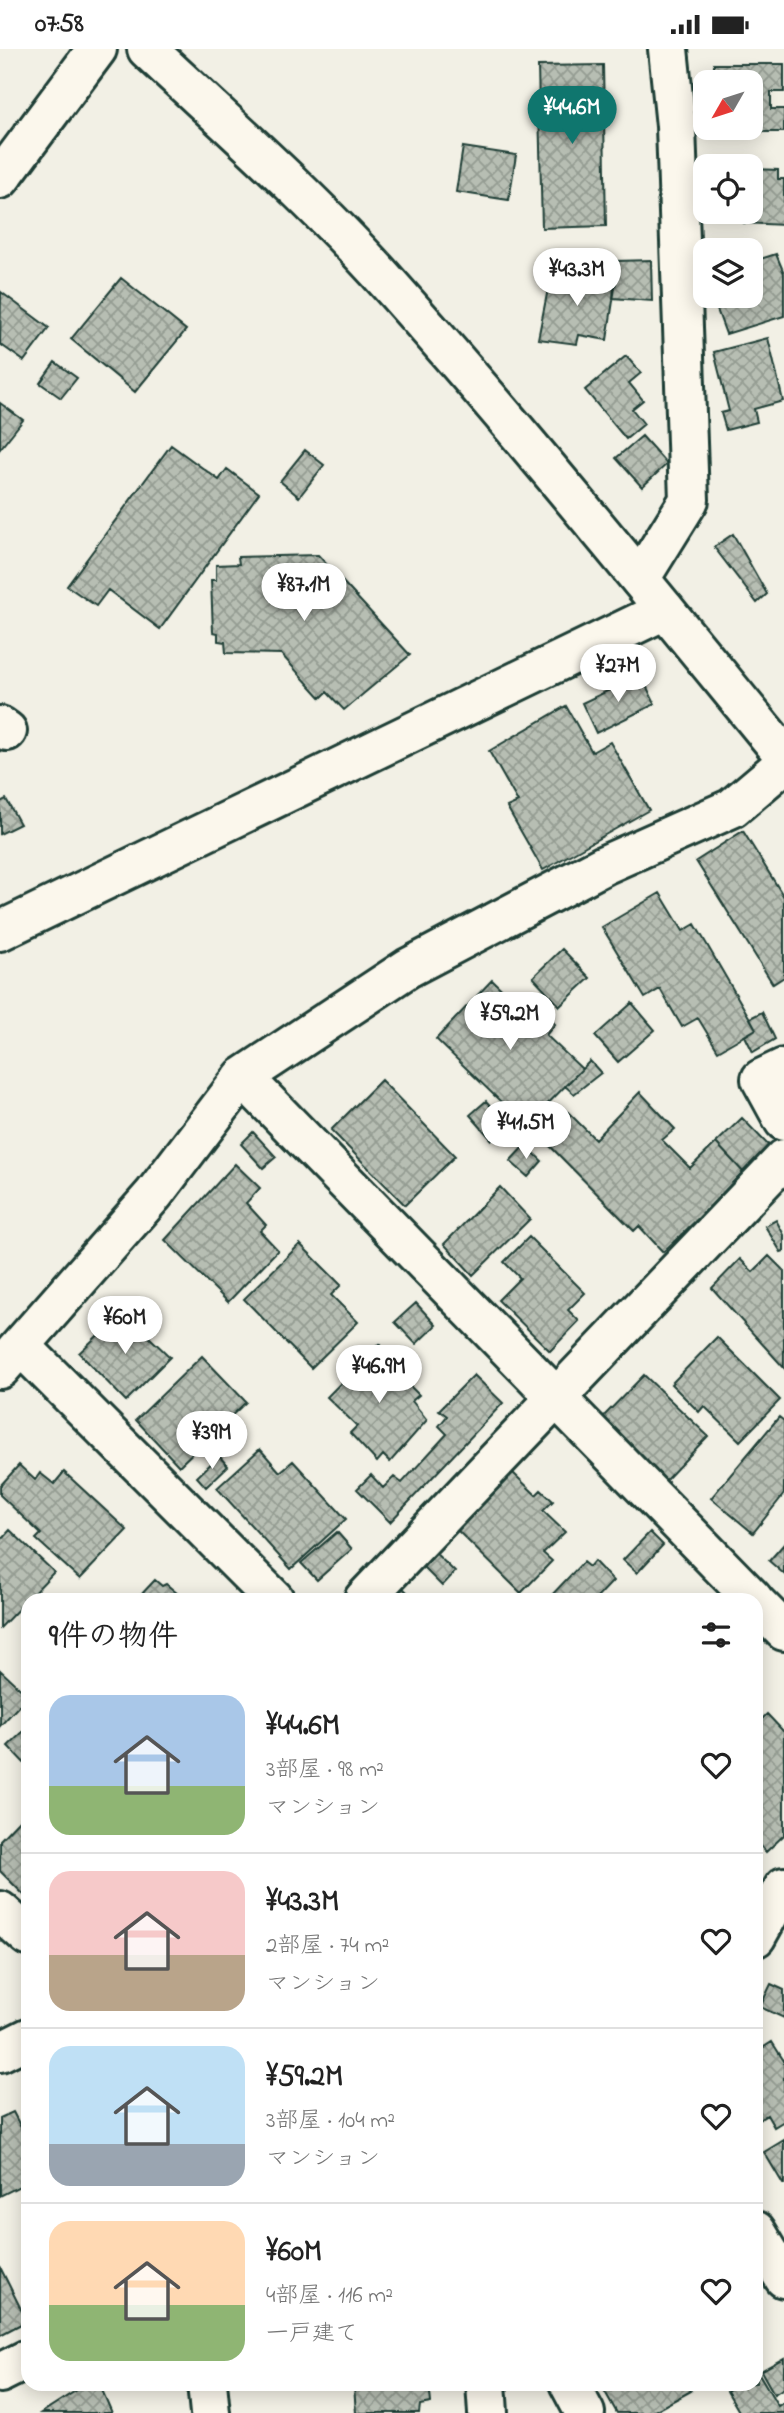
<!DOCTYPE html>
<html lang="ja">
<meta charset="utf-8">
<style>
:root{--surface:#fff;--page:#f2f2f2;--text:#222;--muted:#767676;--line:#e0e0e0;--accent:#0f766e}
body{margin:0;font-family:"Indie Flower","Klee One",sans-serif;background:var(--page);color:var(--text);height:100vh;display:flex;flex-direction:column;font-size:26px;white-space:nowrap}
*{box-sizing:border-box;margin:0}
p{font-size:23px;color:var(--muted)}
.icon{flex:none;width:38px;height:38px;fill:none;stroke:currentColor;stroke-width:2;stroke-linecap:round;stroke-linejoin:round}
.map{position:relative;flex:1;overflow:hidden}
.panel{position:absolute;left:21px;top:1544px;width:742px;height:798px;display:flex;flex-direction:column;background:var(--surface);border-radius:21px;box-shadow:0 4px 18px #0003}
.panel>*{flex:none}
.needle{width:46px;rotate:231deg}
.tools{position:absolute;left:693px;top:21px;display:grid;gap:14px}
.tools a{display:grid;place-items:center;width:70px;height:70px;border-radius:14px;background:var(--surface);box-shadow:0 4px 18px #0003;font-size:35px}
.price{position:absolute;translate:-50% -60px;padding:0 16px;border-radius:24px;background:#fff;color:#222;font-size:23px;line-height:46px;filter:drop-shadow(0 2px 4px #0008)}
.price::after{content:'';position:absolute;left:50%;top:42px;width:21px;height:16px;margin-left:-10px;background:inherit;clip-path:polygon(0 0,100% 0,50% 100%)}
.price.on{background:var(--accent);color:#fff}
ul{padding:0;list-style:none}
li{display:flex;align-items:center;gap:21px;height:175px;padding:0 28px}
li+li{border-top:2px solid var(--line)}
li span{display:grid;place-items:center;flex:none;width:196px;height:140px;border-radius:21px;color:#555}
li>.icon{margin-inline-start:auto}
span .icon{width:84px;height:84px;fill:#fffc;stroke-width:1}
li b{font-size:30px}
h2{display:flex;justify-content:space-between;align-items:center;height:84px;padding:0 28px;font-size:30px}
.status{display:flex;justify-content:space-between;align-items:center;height:49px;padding:0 35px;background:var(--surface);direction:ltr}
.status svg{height:19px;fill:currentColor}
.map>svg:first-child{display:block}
</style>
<div class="status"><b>07:58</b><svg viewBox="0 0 49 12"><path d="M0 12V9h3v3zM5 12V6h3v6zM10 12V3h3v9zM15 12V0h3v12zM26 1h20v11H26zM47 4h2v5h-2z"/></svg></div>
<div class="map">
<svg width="784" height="2364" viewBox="0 0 784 2364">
<defs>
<pattern id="building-cross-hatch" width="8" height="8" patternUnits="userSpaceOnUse" patternTransform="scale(1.75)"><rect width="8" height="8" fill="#b7beb3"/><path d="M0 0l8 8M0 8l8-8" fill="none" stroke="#949c92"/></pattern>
</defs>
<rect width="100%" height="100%" fill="#f2f0e5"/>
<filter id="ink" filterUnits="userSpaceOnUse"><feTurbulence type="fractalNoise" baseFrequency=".0143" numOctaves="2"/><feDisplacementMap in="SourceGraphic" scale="14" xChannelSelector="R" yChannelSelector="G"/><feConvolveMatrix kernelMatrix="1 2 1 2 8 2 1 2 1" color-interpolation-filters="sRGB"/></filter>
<g filter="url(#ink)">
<path fill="url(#building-cross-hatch)" stroke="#1f3d34" stroke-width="2" d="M714,15H784V43H771V60H784V83H714V79H751V33H714Z
M603,16L606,177L542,179L538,17Z
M463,98L516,106L509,151L456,143Z
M751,120L778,121V130H784V176L744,174L745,163H751Z
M776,205L784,224V267L726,285L712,247H751V213Z
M651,211L652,252L613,249L616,212Z
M552,220L616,232L607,291L579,286L577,295L538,290Z
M121,229L186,281L135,343L71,290Z
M1,243L49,279L24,312L0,295Z
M768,289L783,352L754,360L757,373L726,381L721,364L729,362L714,303Z
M626,307L641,324L629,334L643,351L632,360L644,375L626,390L585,341Z
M55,313L77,329L61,349L40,334Z
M0,354L23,371L0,400Z
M642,387L667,415L642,438L616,409Z
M171,396L219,431L227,420L259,444L160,580L108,541L96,557L67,537Z
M305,401L324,416L299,448L280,432Z
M733,485L767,545L757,554L714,498Z
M318,506L410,606L344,661L327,643L321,649L281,605L226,604L225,593L218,592V584L213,583L211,531H216V516L239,515L238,508Z
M641,626L655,655L596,684L582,654Z
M566,657L592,703L610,693L649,761L543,821L507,758L518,753L489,702Z
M6,750L20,775L0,785V753Z
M743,782L784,848V928L773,935L696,812Z
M660,844L683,882L695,875L756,980L718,1002L698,969L682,978L660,940L645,949L602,878Z
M562,900L590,929L560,957L533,928Z
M492,931L519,957L527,949L555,975L546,986L582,1020L526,1077L436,990Z
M632,954L655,981L618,1013L595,987Z
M762,963L775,990L753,1003L745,987L756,980L750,969Z
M590,1012L601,1024L574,1045L565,1037Z
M381,1031L455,1107L405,1156L331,1081Z
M640,1043L675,1080L662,1091L690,1119L716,1094L745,1125L663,1203L639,1177L634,1182L539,1086L567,1062L595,1090Z
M486,1052L508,1077L492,1091L470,1066Z
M742,1069L772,1100L745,1125L716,1094Z
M253,1083L276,1108L263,1119L241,1095Z
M525,1096L542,1112L528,1128L510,1112Z
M235,1115L260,1139L246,1154L266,1176L260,1182L278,1201L228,1253L165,1191Z
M500,1138L530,1170L473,1226L444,1195Z
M776,1171L784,1186V1202L781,1203L765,1177Z
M529,1188L585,1244L568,1261L579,1272L550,1302L498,1251L520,1229L504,1213Z
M300,1195L341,1236L331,1246L358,1273L311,1319L244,1250Z
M769,1207L784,1222V1319L712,1239L740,1210L753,1223Z
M416,1254L436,1276L416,1295L395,1273Z
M123,1263L170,1308L126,1352L79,1304Z
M717,1288L780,1351L740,1392L704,1357L699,1363L671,1335Z
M379,1295L402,1319L397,1324L419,1346L412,1352L427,1371L390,1413L383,1406L377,1413L350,1384L357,1377L327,1348Z
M202,1307L246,1353L179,1417L136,1371Z
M474,1326L503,1354L390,1473L357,1440L371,1426L383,1439L394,1428L402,1434L447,1385L439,1377L447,1367L439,1361Z
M644,1326L708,1387L663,1434L599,1372Z
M779,1368L784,1372V1445L753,1484L711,1449Z
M260,1400L280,1423L293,1412L346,1470L291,1520L217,1439Z
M219,1407L228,1417L206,1438L197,1428Z
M19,1416L35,1431L40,1424L54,1435L64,1423L127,1481L80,1530L36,1490L41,1485L0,1446V1437Z
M511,1422L536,1446L541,1441L553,1452L543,1462L565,1483L543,1504L552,1512L521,1544L455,1479Z
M10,1481L54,1523L0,1579V1492Z
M337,1483L352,1500L317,1531L301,1514Z
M650,1483L663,1496L637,1524L623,1511Z
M784,1495V1525L769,1512Z
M427,1496L455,1523L442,1537L414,1509Z
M594,1512L613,1532L596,1550H548L583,1513L589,1518Z
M155,1531L162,1537L166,1535L184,1550H137Z
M396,1532L414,1550H383Z
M0,1621L28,1647L0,1677Z
M767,1665L784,1683V1786L766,1803L756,1792V1676Z
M28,1678V1718L8,1697Z
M21,1769L28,1776V1844L25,1847L0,1822V1791Z
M771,1935L784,1941V1969L760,1958Z
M772,1993L784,2012V2072L774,2078L767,2066L756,2073V2003Z
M13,2063L28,2092V2133L0,2147V2069Z
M784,2091V2135H783L764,2103Z
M0,2218L27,2272L0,2286Z
M784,2309V2339L774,2345L761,2322Z
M758,2323L778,2357L784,2353V2364H740L727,2342L739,2334H756Z
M88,2334H99L112,2364H41Z
M371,2334H429L431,2354L420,2356L419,2364H356L354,2337Z
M600,2334H687L691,2342L651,2364H617Z"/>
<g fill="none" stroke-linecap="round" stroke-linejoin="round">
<g stroke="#1f3d34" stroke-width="44">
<path id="street" d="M0,130L97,0
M640,530L689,451L676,77L668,0
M0,677L7,682
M0,882L665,561
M784,1019L761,1030L784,1072
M243,1028L753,1550
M21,1297L274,1550
M0,1320L154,1145L243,1028L408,919L604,816L732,759L784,715
M364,1550L784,1110
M756,1554L784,1582
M0,1862L28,1887
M756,1888L784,1838
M0,2003L28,1989
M756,2182L784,2229
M0,2324L28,2310
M207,2334L210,2364
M486,2334L488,2364
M569,2334L585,2364"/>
</g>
<g stroke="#1f3d34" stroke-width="44">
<path id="secondary" d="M147,0C225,73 307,145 379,224C519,380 651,544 784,706"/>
</g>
<use href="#street" stroke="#fbf7ec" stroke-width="38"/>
<use href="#secondary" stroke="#fbf7ec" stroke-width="38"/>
</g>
</g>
</svg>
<div class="tools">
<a><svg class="needle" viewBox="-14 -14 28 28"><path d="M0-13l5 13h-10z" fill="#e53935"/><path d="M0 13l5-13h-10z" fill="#767676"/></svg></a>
<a><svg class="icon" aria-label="locate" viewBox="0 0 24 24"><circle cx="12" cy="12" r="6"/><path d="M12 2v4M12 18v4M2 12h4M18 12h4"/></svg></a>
<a><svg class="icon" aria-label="layers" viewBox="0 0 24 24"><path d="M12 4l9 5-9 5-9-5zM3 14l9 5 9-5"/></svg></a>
</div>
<b class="price on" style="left:572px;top:97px">¥44.6M</b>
<b class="price" style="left:577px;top:259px">¥43.3M</b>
<b class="price" style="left:304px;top:574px">¥87.1M</b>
<b class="price" style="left:618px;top:655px">¥27M</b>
<b class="price" style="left:510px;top:1003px">¥59.2M</b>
<b class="price" style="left:526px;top:1112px">¥41.5M</b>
<b class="price" style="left:125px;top:1307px">¥60M</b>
<b class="price" style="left:379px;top:1356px">¥46.9M</b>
<b class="price" style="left:212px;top:1422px">¥39M</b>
<section class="panel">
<h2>9件の物件<svg class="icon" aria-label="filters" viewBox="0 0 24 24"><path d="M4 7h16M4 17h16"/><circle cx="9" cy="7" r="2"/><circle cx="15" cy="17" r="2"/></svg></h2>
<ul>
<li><span style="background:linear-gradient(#a9c7e8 65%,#8fb573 0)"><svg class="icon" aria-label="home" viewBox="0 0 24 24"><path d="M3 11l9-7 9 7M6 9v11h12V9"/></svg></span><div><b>¥44.6M</b><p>3部屋 · 98 m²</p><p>マンション</p></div><svg class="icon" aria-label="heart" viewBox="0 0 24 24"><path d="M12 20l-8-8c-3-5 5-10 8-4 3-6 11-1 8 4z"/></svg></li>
<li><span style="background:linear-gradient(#f6c9c9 60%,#b9a48a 0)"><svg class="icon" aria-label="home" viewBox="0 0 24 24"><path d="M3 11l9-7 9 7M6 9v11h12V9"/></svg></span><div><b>¥43.3M</b><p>2部屋 · 74 m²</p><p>マンション</p></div><svg class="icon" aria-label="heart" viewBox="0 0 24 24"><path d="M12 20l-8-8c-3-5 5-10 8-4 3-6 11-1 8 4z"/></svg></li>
<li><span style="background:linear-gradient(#bfe0f5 70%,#9aa5b1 0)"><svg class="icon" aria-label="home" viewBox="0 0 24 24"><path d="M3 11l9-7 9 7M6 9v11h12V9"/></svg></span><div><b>¥59.2M</b><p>3部屋 · 104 m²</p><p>マンション</p></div><svg class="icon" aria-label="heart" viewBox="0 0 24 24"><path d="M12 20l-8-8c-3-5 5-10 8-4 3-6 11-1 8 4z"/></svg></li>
<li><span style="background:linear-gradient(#ffd9b3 60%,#8fb573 0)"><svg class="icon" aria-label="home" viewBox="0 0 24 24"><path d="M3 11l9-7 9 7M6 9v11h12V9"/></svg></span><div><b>¥60M</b><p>4部屋 · 116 m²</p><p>一戸建て</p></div><svg class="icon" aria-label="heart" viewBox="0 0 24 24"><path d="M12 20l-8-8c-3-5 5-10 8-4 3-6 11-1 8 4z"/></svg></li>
</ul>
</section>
</div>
